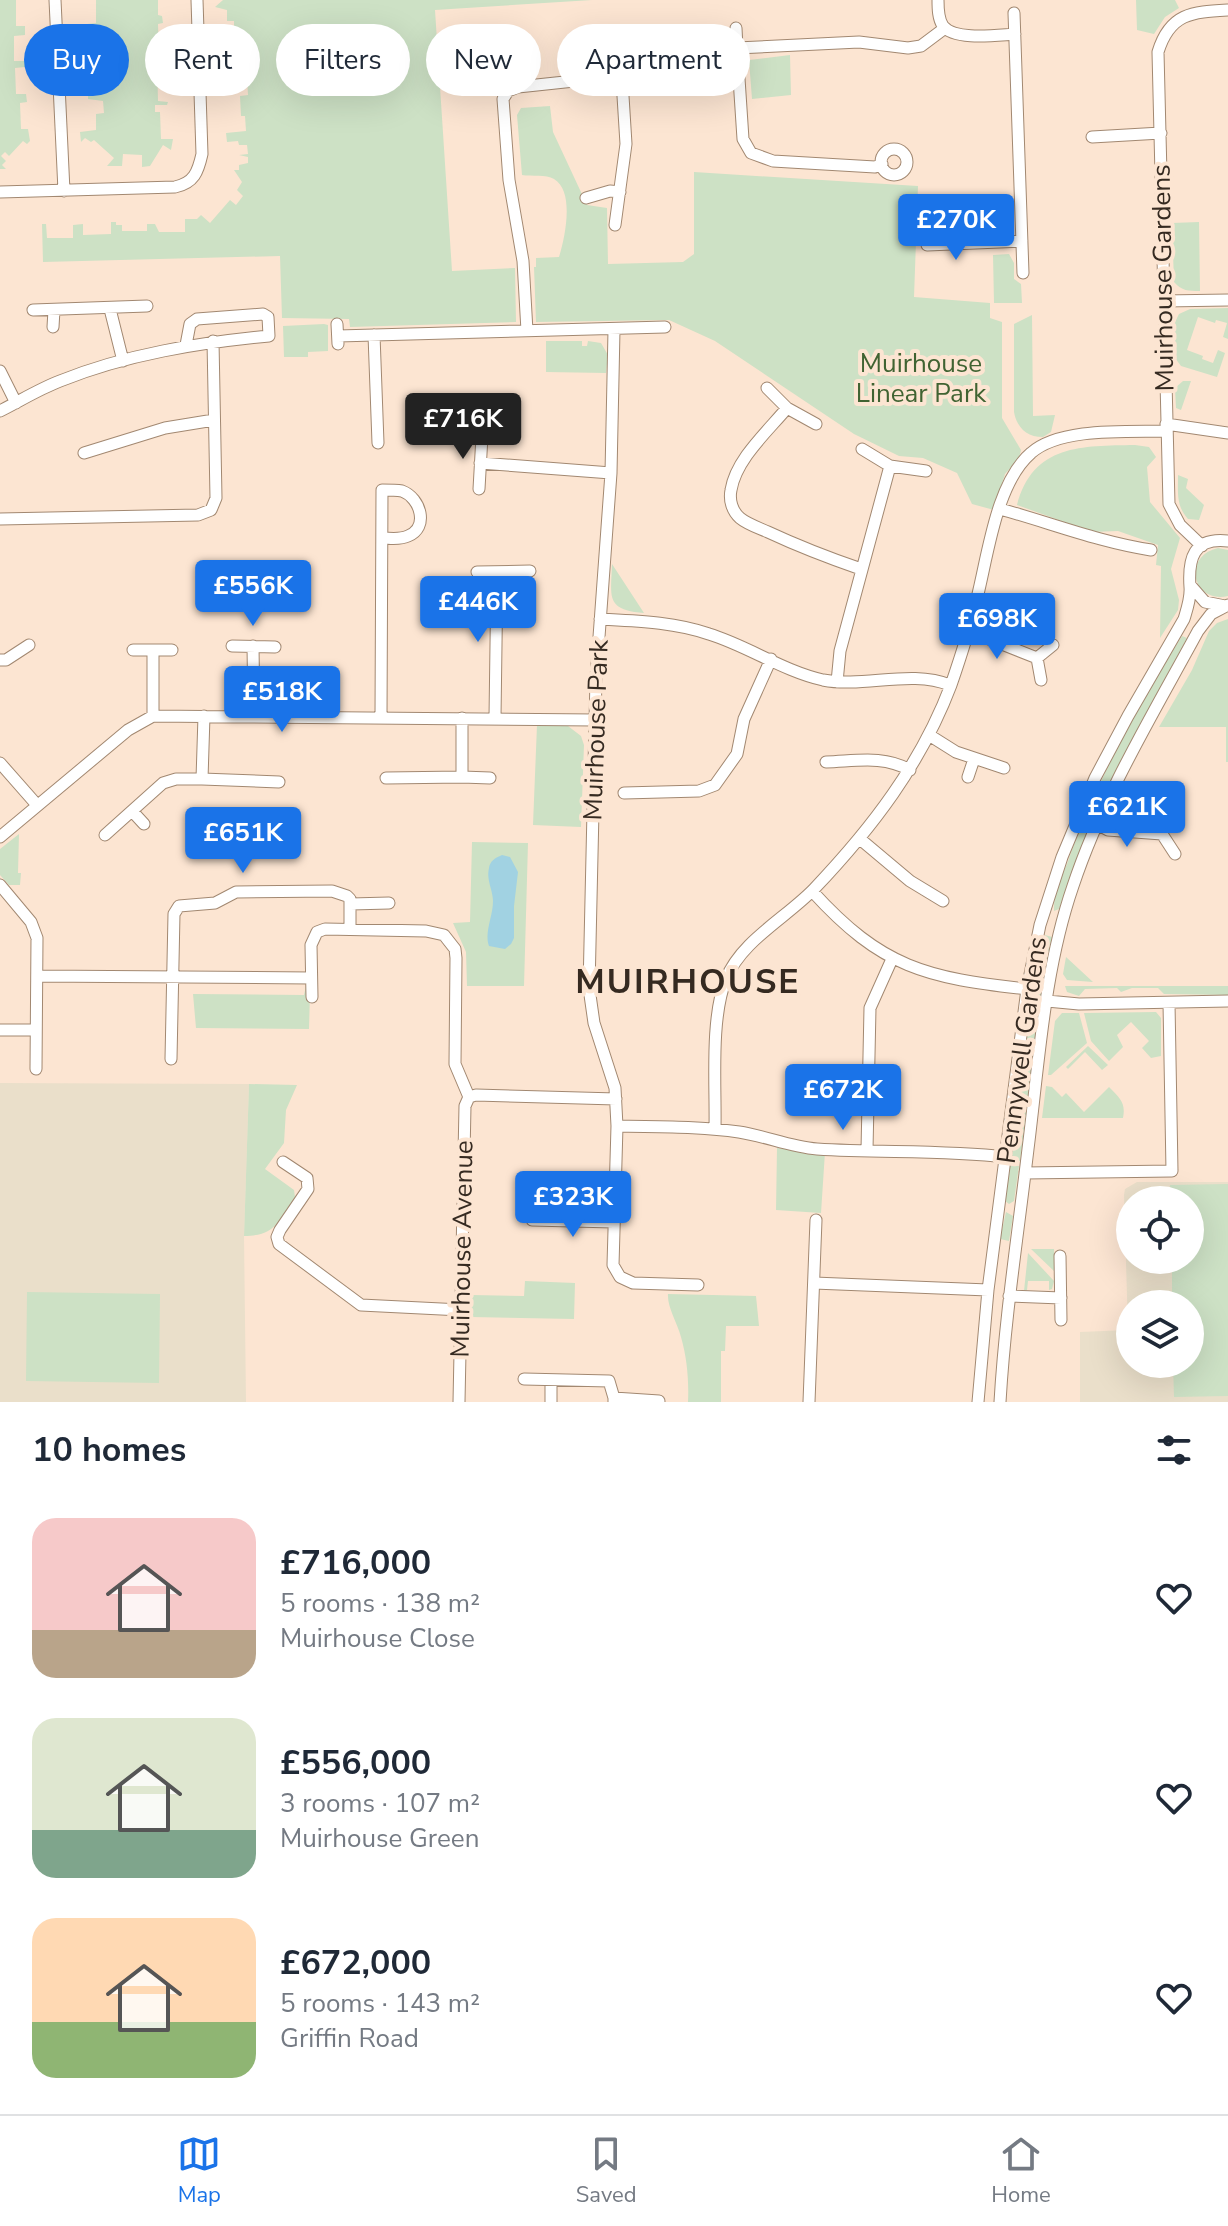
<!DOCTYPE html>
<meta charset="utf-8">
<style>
:root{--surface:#fff;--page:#f6f6f7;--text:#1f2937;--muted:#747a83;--line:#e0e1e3;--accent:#1a73e8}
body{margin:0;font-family:"Nunito Sans",sans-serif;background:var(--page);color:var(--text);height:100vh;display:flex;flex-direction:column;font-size:30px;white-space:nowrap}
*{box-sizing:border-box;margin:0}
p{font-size:26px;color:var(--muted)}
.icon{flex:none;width:44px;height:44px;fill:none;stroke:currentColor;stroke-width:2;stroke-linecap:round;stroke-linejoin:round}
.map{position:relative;height:1402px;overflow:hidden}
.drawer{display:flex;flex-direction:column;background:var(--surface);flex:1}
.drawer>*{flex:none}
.guide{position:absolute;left:24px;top:24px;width:800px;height:72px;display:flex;gap:16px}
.tools{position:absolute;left:1116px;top:1186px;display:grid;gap:16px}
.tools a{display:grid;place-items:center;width:88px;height:88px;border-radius:50%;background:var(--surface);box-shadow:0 8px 32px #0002;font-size:40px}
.price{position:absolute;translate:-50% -68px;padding:0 18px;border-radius:8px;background:var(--accent);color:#fff;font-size:26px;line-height:52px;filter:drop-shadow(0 2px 4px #0008)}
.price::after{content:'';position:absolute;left:50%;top:48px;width:24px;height:18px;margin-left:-12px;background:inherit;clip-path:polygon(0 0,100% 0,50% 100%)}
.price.selected{background:#222;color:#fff}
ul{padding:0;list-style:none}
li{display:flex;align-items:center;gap:24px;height:200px;padding:0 32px}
li span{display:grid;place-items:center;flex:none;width:224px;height:160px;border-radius:24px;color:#555}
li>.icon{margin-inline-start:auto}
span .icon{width:96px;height:96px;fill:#fffc;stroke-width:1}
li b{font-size:34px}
h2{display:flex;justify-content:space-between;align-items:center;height:96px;padding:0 32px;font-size:34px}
.pill{padding:0 28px;border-radius:36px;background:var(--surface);box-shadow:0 8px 32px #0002;font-size:28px;line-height:72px}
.pill.selected{background:var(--accent);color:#fff}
.tabs{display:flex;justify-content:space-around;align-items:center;height:112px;border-top:2px solid var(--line);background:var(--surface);font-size:22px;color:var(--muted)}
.tabs a{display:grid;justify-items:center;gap:4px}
.tabs .selected{color:var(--accent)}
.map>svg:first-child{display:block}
</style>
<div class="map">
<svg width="1228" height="1402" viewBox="0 0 1228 1402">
<rect width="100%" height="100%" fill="#fce5d2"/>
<path fill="#eadfca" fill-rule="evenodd" d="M0,1083L249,1084L244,1236L246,1402H0Z
M1137,1182H1228V1402H1080V1332L1128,1330L1124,1195L1125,1189ZM1130,1200H1190V1260H1130ZM1130,1304H1190V1364H1130Z"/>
<path fill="#cde1c5" d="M0,0H16V26H25V35L14,36V61H25V67L15,68L16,94H26L27,102L20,103L21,129H28L30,141L27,144L23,141L9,156L5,152L1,156L6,161L2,165L6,169H0Z
M96,0H158V15L162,16L163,23L158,24L159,53L167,54V60H157L158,101L168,102L167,105H155V112H160L161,139H173L171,150L163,145L150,166L142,167V155L123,154L122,166H107L114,158L94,140L91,142L85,138L81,142L80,132L96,130V114L104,113L103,101L88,99V94L98,93L97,79L106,78L105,66H90V59L100,58L99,28H87V24L96,23Z
M223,0H592L435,10L452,271L515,268L516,322L350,327L349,319L282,318L280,256L43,262L42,224H46L47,238H73V225L83,224V235L111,234V222H116V225H122V231H147V224H155L159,232H185V219H197L201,215L210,223L230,200L236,205L243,196L237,190L242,182L234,170H239V165L248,163V157L239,155L248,154L247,145H239L238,141L227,142L226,133L246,131L245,116H241L240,96L248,95L247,78H238V66L246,65V53H228L227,46H244V36H234V21H227V10L215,7Z
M1136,0H1175L1179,8L1165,17L1154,34L1137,30Z
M790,55L791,95L752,99L749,60Z
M550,106L553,132L587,205L607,208L608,264L683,262L694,254V172L918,186L914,297L990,303V318L1002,322V418L1021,450L1019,458L1005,474L994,510L972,504L957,473L923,458L899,456L854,434L715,341L669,320L536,322L534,267H536V258L559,257C565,238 575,191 554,179C546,174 532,177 522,175L517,115L521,108Z
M1199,222L1200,291C1188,291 1182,291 1174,282L1172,223Z
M1009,254L1014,263V279L1021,284L1022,303H994L993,255Z
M1228,308V339L1223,337L1227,323L1216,320L1215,323L1198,317L1187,350L1203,356L1202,359L1213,363L1218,350L1225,353L1217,377L1181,366L1175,358L1174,324L1179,314L1190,309Z
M1032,315L1033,416L1055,415L1051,432L1043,437C1027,437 1017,428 1014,412V324Z
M324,324L328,325V351L308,352V357H284L283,326Z
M546,341H582V346H587L588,341L601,343L608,355L606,373L546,372Z
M1183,381H1191L1181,410L1176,408L1175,388Z
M1135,445L1149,447L1156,457L1147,467L1150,502L1180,538L1171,569L1179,600L1178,610L1160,638L1161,566L1156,565L1158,545L1118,531L1092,532L1017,505C1033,444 1082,446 1135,445Z
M1178,475L1188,479L1186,488L1204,505L1199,520L1188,519C1176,506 1178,492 1178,475Z
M1218,548L1228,550V596C1192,604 1182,556 1218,548Z
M612,564L644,613C605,610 611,597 612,564Z
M1228,619V762H1226V727H1159L1192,670L1209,631L1217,623Z
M1182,636L1187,638L1095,811L1059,909L1054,911C1053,896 1061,878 1067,864C1095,784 1137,707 1182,636Z
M537,725L568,726L581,736L584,745L581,827L533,825Z
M19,834L18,873H21L20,885H9L0,875V849Z
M472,842L528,843L524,986H467L466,952L453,923L470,922Z
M1045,935L1052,937L1044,970L1038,1022L1028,1020L1035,976Z
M1066,957L1093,982L1067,980L1063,974Z
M306,986L310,993L309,1029L196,1028L193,994L304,995Z
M1065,986H1228V995L1164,994L1158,988H1132L1121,992L1117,988L1085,989L1079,996L1067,992Z
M1156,1012L1161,1018V1056L1151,1058L1142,1048L1149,1041L1131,1022L1117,1035L1123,1047L1109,1061L1091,1041L1084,1013Z
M1062,1013H1079L1087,1043L1051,1075H1048L1055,1021Z
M1028,1026L1038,1027L1020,1161L1010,1160Z
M1088,1046L1108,1065L1102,1070L1085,1052L1068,1069L1066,1067Z
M249,1084L297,1085L286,1110L284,1143L265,1169L294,1190L295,1197C279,1220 276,1236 244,1236Z
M1046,1086L1052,1087L1062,1097L1066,1093L1084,1112L1109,1087C1120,1098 1126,1103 1123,1118H1042Z
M777,1148L825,1152L821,1213L776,1210Z
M1010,1165L1019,1166L1014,1201L1009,1204L1004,1200Z
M1228,1184V1396L1174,1397L1173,1364H1190V1304H1172V1260H1190V1200H1171L1170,1185Z
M1006,1212L1013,1216L1009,1241L1000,1239Z
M1031,1249H1054L1055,1272Z
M1028,1253L1054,1281L1052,1289L1049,1290V1281H1028L1027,1290L1024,1291Z
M525,1281L575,1283L574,1319L471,1317L472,1295L524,1296Z
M27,1292L160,1294L159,1383L26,1381Z
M668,1294L756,1296L759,1326H726L725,1351H721V1402H688C689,1380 687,1358 681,1337C677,1322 667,1307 668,1294Z"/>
<path fill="#a1d2e2" d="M502,855L510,857L518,872L514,906V938L511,944L505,949L489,946C484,932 493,917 493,901C493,890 486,880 489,868C490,861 495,858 502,855Z"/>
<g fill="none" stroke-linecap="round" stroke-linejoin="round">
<g stroke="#a28871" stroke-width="13">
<path id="street" d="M55,0L64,191
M938,0C938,8 938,19 943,26C955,41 997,35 1015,34
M1014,13L1023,273
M736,28L737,48
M1092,137L1161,133
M881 162a13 13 0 1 1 26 0a13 13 0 1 1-26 0Z
M882,164L875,167L773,161L751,153L743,139L737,48L859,42L908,48L921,46L945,28
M0,192L175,187C194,183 198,172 202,154L197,0
M586,198L610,191L620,192
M615,225L626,144L620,48
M927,245L1022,241
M1164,301L1228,300
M110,309L123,361
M33,310L147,306
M337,324L338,344
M53,327L54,310
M614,330L611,473L596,678L589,988L594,1023L615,1088L617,1126L613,1265L620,1277L633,1283L698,1285
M527,331L523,261L509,180L503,99L508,91L518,87L621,76
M374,335L378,443
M338,336L665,327
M0,371L16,403
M767,388L787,408L816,424
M787,408C768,431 736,459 731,490C729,500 732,511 740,518C747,524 759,528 768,532C798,546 829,558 861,569
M0,411C20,401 39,389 60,381C127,354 198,343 269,336L268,317L263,314L197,319L190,324L186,345
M1166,424L1228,433
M862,449L890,466L926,471
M84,453L165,428L214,420
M480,463L611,473
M479,489L482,436
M1000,509C1051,523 1099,542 1151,550
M0,519L198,515L211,510L216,498L213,341
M1202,546L1180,525L1169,504L1158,52C1170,13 1192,12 1228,10
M477,572L530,571
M1191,586L1205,602L1225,606
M600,619C637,621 674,622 709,634C748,646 783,671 823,680C864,688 911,669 950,685
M969,631L1037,658
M232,646L275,647
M253,646L254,716
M133,650H172
M153,651V716
M0,660H6L29,645
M1041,680L1037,658L1053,645
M837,682L840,651L890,466
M204,716L202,779L279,782
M381,717L382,490C388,490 396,490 402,491C421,498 429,528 408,536C400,540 390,538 382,538
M495,717L497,572
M462,718V777L490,778
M929,735L956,752L1004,768
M826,762C857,761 883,755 910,770
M0,763L37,805
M968,777L974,759
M386,778L462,777
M624,793L699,791L715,785L737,754L744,719L771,659
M132,811L144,824
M1097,824L1108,830L1162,834L1175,854
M105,835L163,783L176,779H202
M0,837L128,730L153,716L595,720
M860,839L910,881L943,901
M0,885L31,922L37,938L36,1069
M812,891C882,968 926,978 1027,989
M351,904L389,903
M37,976L311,978
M312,997L311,945L317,932L325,929L426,931L444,935L455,949L456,958L455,1064L469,1097
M1047,1001L1079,1004L1228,1001
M0,1030H36
M171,1059L174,914L179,906L215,903L236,892L332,891L347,896L350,899V929
M469,1097L476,1095L616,1099
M617,1126C658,1127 700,1126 739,1132C766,1136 790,1147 817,1149C880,1153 943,1150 1006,1157
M715,1129C716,1086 710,1019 726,979C741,941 786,918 814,889C872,828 921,764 951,685C961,656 970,628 977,598C988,555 996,483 1031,453C1060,427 1128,432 1166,431
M867,1150L870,1008L892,959
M283,1162L307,1178L308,1189L280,1230L277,1237L279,1244L361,1305L461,1310
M1025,1173L1172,1171L1169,1003
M532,1220L614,1222
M559,1221L560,1200
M1060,1256L1061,1320
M814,1283L988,1290
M1009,1296L1061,1298
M524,1379L609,1381L614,1398
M551,1380V1402
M459,1402L465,1106L469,1097
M614,1402V1398L659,1401
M809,1402L816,1220
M978,1402L988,1290L1027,989L1040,925L1062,857L1095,778L1128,716L1184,619C1187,609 1191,598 1190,587C1188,559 1193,537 1228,541
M1000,1402C1005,1317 1018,1234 1028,1149C1039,1062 1044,970 1073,886C1103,796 1153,714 1198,631L1211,614L1228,605"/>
</g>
<use href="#street" stroke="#fff" stroke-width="11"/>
</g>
<g text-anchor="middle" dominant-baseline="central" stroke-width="8" stroke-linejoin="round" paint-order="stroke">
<g font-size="26" fill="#352a21" stroke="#fce5d2">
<text transform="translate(1163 278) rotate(-91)">Muirhouse Gardens</text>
<text transform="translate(596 730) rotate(-88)">Muirhouse Park</text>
<text transform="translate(1022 1050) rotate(-82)">Pennywell Gardens</text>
<text transform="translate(462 1249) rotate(-89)">Muirhouse Avenue</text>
</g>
<g font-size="26" fill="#406332" stroke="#fce5d2">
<text x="921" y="363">Muirhouse<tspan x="921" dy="30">Linear Park</tspan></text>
</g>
<g font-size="34" font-weight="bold" letter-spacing="2" fill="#352a21" stroke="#fce5d2">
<text x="688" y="982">MUIRHOUSE</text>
</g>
</g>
</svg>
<div class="tools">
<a><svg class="icon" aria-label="locate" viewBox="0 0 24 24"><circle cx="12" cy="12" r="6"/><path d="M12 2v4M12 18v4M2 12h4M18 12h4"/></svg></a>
<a><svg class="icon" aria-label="layers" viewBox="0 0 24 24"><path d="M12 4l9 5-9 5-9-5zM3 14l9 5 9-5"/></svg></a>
</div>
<b class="price" style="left:956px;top:262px">£270K</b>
<b class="price selected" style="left:463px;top:461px">£716K</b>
<b class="price" style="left:253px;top:628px">£556K</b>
<b class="price" style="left:478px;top:644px">£446K</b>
<b class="price" style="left:997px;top:661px">£698K</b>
<b class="price" style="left:282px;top:734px">£518K</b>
<b class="price" style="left:1127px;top:849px">£621K</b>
<b class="price" style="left:243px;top:875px">£651K</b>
<b class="price" style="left:843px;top:1132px">£672K</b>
<b class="price" style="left:573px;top:1239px">£323K</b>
<div class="guide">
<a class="pill selected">Buy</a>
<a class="pill">Rent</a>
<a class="pill">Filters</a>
<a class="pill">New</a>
<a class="pill">Apartment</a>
</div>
</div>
<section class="drawer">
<h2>10 homes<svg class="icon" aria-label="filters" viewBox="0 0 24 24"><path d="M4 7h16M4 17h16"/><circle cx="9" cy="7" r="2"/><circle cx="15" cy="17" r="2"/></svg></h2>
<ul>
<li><span style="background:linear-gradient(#f6c9c9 70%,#b9a48a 0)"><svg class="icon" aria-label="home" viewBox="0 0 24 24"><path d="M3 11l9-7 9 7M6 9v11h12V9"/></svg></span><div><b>£716,000</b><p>5 rooms · 138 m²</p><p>Muirhouse Close</p></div><svg class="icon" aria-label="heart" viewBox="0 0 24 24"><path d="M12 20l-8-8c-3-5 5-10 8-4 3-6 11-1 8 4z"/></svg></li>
<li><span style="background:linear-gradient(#dfe7d0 70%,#7fa58c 0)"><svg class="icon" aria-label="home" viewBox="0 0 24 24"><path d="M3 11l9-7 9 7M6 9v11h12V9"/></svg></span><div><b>£556,000</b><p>3 rooms · 107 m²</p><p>Muirhouse Green</p></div><svg class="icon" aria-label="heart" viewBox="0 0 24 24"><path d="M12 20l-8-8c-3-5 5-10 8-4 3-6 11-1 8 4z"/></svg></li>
<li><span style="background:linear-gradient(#ffd9b3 65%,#8fb573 0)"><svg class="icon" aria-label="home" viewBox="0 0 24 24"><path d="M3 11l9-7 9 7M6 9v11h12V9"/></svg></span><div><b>£672,000</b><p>5 rooms · 143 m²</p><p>Griffin Road</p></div><svg class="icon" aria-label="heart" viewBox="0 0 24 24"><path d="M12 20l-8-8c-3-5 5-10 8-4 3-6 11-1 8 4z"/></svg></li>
</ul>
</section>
<nav class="tabs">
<a class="selected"><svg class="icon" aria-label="map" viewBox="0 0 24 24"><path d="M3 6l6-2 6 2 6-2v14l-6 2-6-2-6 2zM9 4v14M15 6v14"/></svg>Map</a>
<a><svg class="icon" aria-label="saved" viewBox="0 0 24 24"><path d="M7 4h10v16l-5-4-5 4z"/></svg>Saved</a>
<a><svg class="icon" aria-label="home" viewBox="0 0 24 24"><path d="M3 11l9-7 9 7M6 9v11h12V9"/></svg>Home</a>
</nav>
